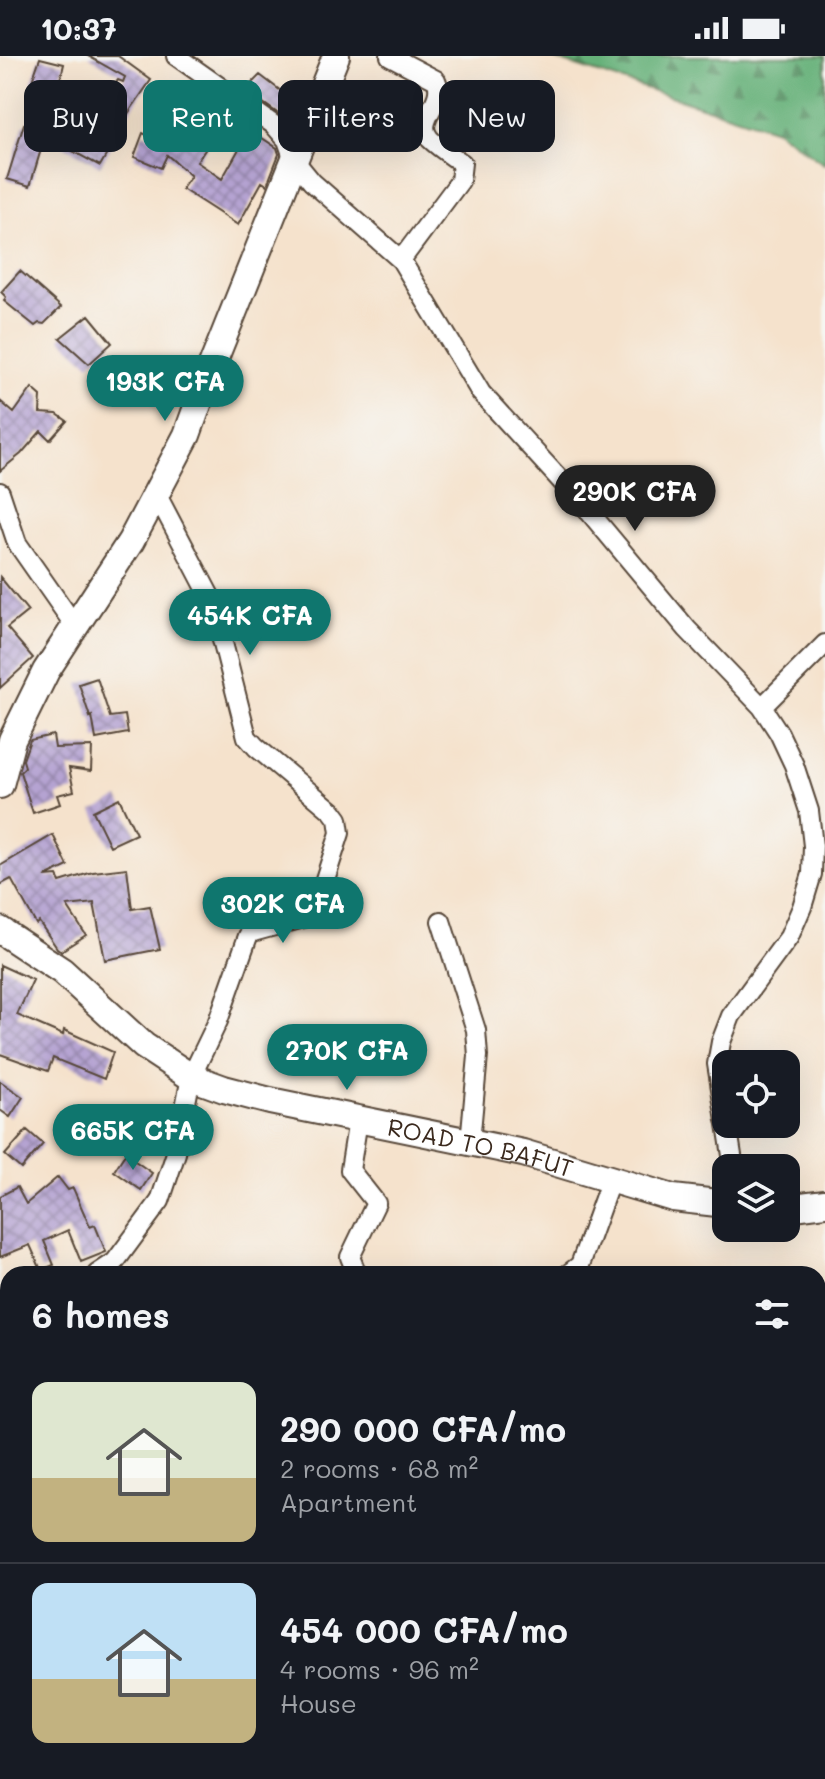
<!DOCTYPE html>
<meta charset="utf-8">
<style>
:root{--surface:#171b24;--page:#20242c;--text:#f1f3f6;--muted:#9ea1a6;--line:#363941;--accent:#0f766e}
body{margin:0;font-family:Mali,sans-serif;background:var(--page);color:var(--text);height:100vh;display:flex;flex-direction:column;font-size:30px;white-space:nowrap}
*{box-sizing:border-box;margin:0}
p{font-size:26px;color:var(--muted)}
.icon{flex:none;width:44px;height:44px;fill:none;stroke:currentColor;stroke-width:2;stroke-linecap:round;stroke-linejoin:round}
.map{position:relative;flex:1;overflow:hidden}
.panel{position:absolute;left:0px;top:1210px;width:826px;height:514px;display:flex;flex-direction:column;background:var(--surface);border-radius:24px 24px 0 0;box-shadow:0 8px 32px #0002}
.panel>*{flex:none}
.guide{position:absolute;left:24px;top:24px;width:778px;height:72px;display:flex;gap:16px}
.buttons{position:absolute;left:712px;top:994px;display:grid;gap:16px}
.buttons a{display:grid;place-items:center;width:88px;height:88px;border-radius:16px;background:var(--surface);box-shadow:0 8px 32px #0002;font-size:40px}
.price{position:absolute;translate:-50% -68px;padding:0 18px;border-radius:28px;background:var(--accent);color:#fff;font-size:26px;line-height:52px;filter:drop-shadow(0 2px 4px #0008)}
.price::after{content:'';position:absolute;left:50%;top:48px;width:24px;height:18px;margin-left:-12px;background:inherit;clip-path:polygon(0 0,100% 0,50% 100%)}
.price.current{background:#222;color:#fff}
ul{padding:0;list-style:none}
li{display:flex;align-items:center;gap:24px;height:200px;padding:0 32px}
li+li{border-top:2px solid var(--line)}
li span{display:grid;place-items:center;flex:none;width:224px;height:160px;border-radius:16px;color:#555}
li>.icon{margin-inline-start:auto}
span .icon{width:96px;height:96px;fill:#fffc;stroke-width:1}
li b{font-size:34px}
h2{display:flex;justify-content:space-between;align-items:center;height:96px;padding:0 32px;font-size:34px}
.chip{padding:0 28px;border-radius:16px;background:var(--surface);box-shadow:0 8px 32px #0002;font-size:28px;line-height:72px}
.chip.current{background:var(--accent);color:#fff}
.status{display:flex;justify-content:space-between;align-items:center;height:56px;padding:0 40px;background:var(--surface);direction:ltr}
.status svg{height:22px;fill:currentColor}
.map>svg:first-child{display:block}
</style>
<div class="status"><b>10:37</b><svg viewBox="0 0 49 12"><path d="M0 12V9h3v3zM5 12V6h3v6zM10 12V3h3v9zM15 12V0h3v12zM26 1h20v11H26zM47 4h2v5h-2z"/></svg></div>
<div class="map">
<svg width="825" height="1723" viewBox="0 0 825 1723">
<defs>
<pattern id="forest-firs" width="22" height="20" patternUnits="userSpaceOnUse" patternTransform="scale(2)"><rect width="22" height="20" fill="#65b078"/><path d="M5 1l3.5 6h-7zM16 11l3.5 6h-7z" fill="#548f62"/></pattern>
<pattern id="building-cross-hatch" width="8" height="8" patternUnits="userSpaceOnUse" patternTransform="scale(2)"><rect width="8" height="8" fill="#b5a3d2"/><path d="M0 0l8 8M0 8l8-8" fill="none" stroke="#9485aa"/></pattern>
</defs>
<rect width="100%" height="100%" fill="#f6f6f2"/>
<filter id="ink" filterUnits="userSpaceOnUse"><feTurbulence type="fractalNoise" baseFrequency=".0125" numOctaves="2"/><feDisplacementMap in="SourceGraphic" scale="16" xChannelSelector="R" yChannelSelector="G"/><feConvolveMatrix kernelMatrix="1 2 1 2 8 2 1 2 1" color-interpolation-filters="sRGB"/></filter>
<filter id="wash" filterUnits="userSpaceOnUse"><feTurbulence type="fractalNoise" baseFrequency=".006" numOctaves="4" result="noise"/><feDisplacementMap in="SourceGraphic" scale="32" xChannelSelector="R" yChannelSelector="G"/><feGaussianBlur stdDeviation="1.8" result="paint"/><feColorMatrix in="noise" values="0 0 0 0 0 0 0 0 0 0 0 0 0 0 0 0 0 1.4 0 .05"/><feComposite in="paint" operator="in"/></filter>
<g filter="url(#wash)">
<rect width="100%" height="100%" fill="#f5e2cc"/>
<path fill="url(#forest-firs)" stroke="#506d4b" stroke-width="2" d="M545,0H825V109L776,74Z
M825,1257V1438L818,1456V1262Z
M385,1716H718L715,1723H396Z"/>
<g id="blocks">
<path fill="url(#building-cross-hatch)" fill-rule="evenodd" d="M88,0H118L151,24L110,84L114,86L100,110L45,80L30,130L7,123L24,68L55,75L62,62L85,72L118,24L123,26L125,21Z
M40,2L64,8L54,50L30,45L35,27L32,25Z
M260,19L294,45L283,61L245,34Z
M193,27L213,44L204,54L223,67L229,61L247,79L250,74L277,92L279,98L267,129L262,126L238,169L182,133L191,120L167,99L161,112L134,101L143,77L166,88L191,47L182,38ZM218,74L239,93L222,123L197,106Z
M20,215L61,251L44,268L39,267L35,270L4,245L6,241L1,236Z
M89,259L112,287L89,308L60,282Z
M32,332L41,340L40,357L57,358L67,365L50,384L41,375L21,398L0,415V345L14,357Z
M0,521L28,555L7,572L33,602L0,632Z
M97,622L110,661L125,659L128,677L96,683L92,660L90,661L79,628Z
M53,679L55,692L92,691L91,715L69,712L74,735L57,739L60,748L33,757L20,716L25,711L23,704L30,684Z
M119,742L136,778L110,790L93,755Z
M53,779L68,810L45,821L57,820L60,826L93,816L127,812L132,853L150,850L160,893L105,904L94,847L67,850L86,879L61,895L57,892L39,866L36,868L11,823L0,829V810Z
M0,909L33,924L17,959L63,979L64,974L113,996L104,1023L53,1002L48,1015L0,998Z
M0,1025L23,1041L10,1061L0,1054Z
M27,1074L43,1088L21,1113L5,1099Z
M125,1098L152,1117L141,1134L114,1115Z
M58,1121L68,1134L73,1132L90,1171L95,1169L106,1196L81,1206L68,1174L44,1185L54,1209L41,1214L30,1189L0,1201V1140L17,1131L26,1148Z"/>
</g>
</g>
<g filter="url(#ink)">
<use href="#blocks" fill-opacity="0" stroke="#574638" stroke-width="2"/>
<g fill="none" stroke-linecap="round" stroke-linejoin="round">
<g stroke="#574638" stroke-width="22">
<path id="street" d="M176,0L274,69L287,84L294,104L312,126L401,204L481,337L586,452L687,573L762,651L779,677L794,709L809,755L813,790L812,818L802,851L789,881L731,960L721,986L717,1008L726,1064
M390,0L436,24C447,45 413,65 430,83C439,92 452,100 462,107L460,125L401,204
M0,436L17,487L75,570
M762,651L825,588
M441,865L476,974L478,1000L470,1086
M727,1068L734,1112
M97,1218L115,1206L160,1145L176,1097L191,1021L218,965L248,880L253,876L304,862L315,854L340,777L338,763L332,755L256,691L247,681L212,544L157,439
M357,1218L350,1201L376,1147L350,1114L358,1064
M568,1218L580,1209L611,1123
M0,1286L8,1283
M335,1716L337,1723"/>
</g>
<g stroke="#574638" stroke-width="30">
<g id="secondary">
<path d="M0,729L12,684L46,615L131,485L187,379L211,312L336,0"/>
<path id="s1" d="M0,874L62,915L144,990L191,1021L224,1033L270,1045L523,1097L673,1142L726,1148"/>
<path d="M786,1152L825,1147"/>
</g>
</g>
<use href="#street" stroke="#fff" stroke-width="18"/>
<use href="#secondary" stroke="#fff" stroke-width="26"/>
</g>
</g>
<g text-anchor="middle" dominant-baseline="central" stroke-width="6" stroke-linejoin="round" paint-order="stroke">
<g font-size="24" fill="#3b2a1e" stroke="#f6f6f2">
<text stroke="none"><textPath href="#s1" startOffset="540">ROAD TO BAFUT</textPath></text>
</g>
</g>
</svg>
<div class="buttons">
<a><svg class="icon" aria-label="locate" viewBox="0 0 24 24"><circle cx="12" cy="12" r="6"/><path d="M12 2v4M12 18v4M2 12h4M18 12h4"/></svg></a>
<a><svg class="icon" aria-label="layers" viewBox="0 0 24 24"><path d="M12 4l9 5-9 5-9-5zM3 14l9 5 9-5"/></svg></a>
</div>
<b class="price" style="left:165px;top:367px">193K CFA</b>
<b class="price current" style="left:635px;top:477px">290K CFA</b>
<b class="price" style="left:250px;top:601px">454K CFA</b>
<b class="price" style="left:283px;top:889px">302K CFA</b>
<b class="price" style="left:347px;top:1036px">270K CFA</b>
<b class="price" style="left:133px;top:1116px">665K CFA</b>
<div class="guide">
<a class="chip">Buy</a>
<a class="chip current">Rent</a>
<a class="chip">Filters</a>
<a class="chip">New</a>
</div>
<section class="panel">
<h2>6 homes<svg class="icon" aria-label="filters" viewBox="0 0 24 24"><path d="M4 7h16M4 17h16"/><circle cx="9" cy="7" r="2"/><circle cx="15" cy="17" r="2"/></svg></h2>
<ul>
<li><span style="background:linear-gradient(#dfe7d0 60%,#c2b280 0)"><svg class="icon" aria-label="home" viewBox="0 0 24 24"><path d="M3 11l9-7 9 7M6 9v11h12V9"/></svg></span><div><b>290 000 CFA/mo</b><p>2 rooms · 68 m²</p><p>Apartment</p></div></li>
<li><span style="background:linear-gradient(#bfe0f5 60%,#c2b280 0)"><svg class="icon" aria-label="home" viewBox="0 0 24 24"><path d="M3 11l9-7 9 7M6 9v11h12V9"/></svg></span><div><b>454 000 CFA/mo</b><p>4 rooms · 96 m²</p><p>House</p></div></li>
</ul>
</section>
</div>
